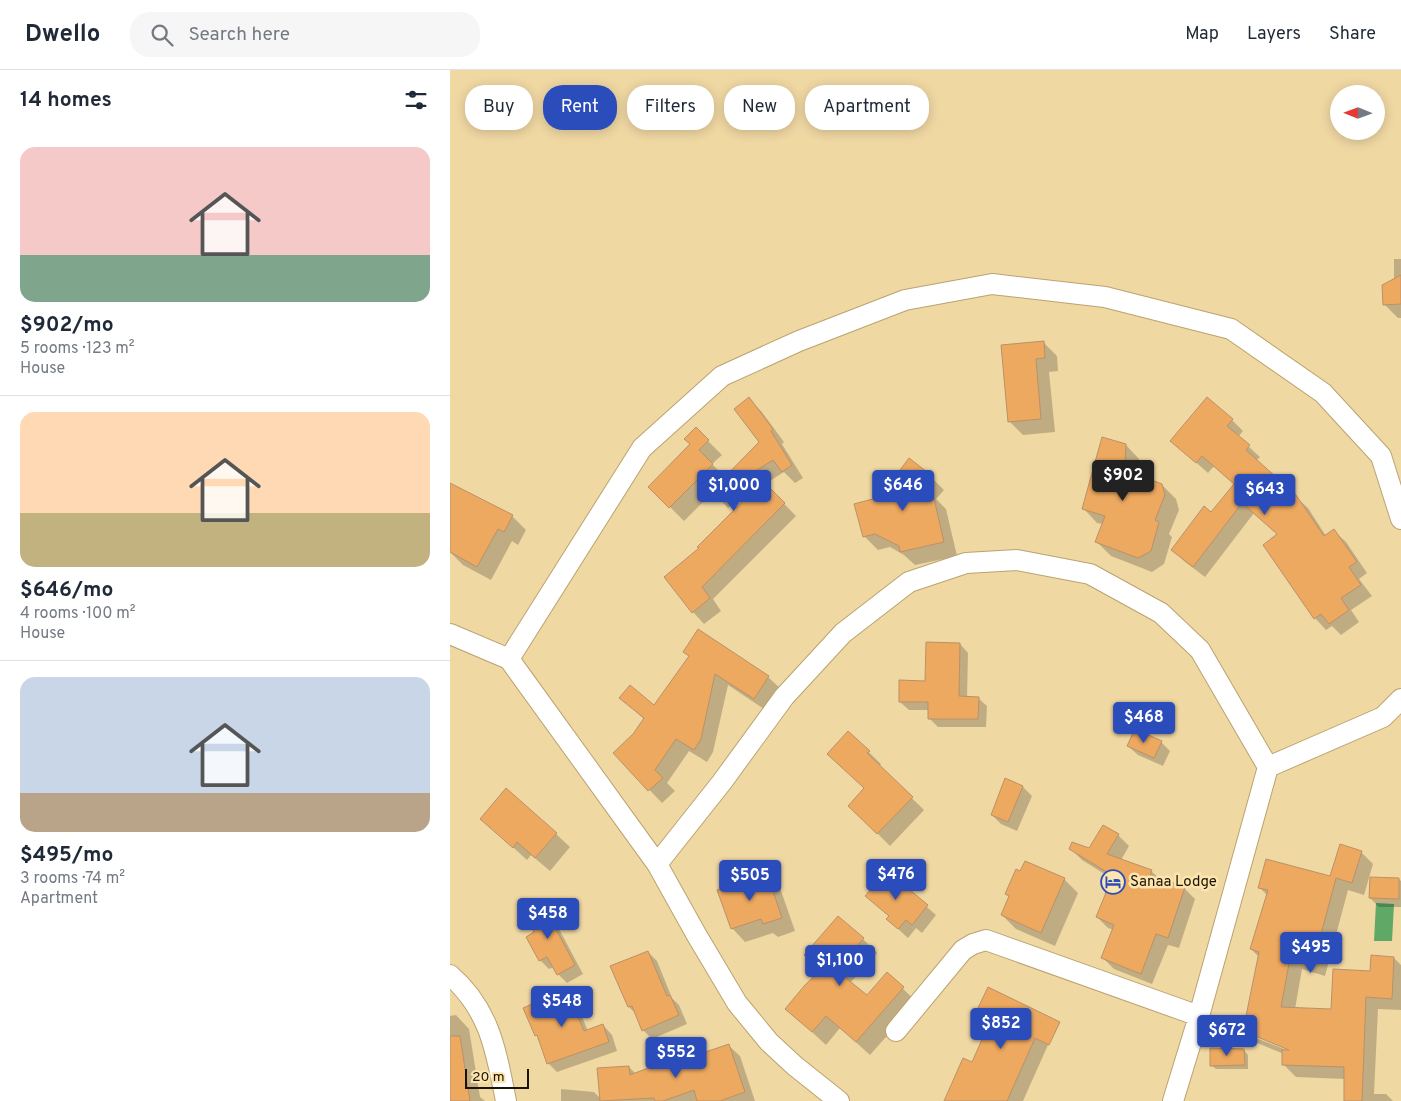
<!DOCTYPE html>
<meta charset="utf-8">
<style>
:root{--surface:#fff;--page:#f6f6f7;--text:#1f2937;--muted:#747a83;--line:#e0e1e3;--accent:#2b4dbc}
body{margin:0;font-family:Overpass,sans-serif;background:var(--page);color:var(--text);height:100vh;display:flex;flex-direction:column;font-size:19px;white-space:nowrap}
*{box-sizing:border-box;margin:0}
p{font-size:16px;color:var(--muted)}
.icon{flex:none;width:28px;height:28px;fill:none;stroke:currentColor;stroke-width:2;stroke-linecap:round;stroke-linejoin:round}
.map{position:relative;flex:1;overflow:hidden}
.panel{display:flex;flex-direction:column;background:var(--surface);width:450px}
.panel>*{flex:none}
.guide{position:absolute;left:15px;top:15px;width:475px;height:45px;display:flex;gap:10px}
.needle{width:32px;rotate:271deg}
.buttons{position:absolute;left:880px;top:15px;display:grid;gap:10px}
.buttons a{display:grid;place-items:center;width:55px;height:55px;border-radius:50%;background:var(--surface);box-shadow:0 2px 12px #0003;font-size:25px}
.scale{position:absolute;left:15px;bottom:12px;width:64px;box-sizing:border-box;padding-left:5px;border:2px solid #1c1402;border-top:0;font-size:14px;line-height:18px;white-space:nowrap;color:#1c1402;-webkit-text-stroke:4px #fde5b0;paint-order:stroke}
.price{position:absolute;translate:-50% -42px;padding:0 11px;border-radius:5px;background:var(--accent);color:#fff;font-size:16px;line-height:32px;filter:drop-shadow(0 1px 2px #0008)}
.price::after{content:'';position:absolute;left:50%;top:30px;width:15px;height:11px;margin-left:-8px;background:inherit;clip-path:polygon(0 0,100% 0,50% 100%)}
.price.current{background:#222;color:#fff}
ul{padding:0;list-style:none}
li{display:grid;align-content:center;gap:10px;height:265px;padding:0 20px}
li+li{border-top:1px solid var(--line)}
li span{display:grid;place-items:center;height:155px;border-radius:15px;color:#555}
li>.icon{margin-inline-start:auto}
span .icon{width:90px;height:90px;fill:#fffc;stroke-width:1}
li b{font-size:21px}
h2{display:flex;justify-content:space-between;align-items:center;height:60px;padding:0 20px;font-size:21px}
.pill{padding:0 18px;border-radius:20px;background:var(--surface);box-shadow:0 2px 12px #0003;font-size:18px;line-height:45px}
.pill.current{background:var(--accent);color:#fff}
header{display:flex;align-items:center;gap:30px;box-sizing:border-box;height:70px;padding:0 25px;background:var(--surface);border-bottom:1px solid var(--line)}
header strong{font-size:24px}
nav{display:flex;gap:28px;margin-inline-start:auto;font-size:18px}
.search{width:350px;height:45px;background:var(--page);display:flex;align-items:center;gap:12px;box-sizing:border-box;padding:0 18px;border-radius:20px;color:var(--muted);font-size:19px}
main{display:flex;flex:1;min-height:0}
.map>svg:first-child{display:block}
</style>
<header>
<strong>Dwello</strong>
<div class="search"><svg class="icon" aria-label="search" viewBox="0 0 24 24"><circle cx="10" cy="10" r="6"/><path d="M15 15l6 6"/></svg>Search here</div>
<nav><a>Map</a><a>Layers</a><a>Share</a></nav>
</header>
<main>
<section class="panel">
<h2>14 homes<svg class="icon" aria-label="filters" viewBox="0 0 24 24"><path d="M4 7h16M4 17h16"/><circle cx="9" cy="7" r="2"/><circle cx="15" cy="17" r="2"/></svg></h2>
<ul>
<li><span style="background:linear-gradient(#f6c9c9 70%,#7fa58c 0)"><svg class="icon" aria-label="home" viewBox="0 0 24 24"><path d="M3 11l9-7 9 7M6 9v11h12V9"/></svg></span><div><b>$902/mo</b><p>5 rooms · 123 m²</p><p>House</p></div></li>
<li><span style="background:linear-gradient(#ffd9b3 65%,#c2b280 0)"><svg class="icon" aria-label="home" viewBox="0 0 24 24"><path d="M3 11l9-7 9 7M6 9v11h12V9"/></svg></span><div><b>$646/mo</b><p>4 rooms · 100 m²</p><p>House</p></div></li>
<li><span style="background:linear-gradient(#c9d6e8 75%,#b9a48a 0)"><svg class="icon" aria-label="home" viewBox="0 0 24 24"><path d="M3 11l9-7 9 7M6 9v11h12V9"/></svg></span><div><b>$495/mo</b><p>3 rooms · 74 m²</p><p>Apartment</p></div></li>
</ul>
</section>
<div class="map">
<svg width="951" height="1031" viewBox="0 0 951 1031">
<rect width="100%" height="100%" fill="#f0d8a3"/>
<path fill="#5fa866" d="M926,833L944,834L942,871H924Z"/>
<path fill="#0003" fill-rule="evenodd" d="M944,189H951V248H948L934,234L944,210Z
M593,272L607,286L608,301L599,302L605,362L573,365L559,351Z
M299,329L311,341L334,372L332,374L353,408L345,413L334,402L315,414L346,446L263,529L271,541L254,554L243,542L251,478L294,432L291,430L278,438L263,422L234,451L200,417L242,374L246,359L272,385L262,394L276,408L311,372Z
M782,350L793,361L788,367L810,387L806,391L858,438L876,466L884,461L896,472L917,503L909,509L922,526L901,540L909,552L891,565L882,556L876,560L865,548L828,465L804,443L755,507L734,491L723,479L761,443L785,415L764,396L758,403L722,371Z
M676,375L689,389V407L712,415L726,429L729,440L719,464L722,467L714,494L702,502L661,486L647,472L653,454L647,453L634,439Z
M480,406L494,420L486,429L496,439L507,486L465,495L454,485L440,477L428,480L414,466L430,428Z
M0,423L62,446L76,460L68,475L62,471L41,510L13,495L0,482Z
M510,574L518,583L517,628H528L537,636L536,657H488L479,648V640H459L450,632L476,612Z
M234,582L318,607L331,619L317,641L278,615L263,682L257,692L239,681L217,713L225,721L212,733L164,683L184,665L195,650L171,628L204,637L240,587Z
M398,662L431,694L429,696L474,740L440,776L412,748L415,719Z
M711,672L720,681L713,696L688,685L678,676Z
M573,717L582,726L567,761L551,754L542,745Z
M32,749L106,764L120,777L100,801L81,785L77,790Z
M668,765L679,776L671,790L701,801L711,810L734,818L745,829L729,878L718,875L702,914L664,899L653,888L664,860L658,858L647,847L656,826L661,808L632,790L621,779L640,780Z
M911,782L923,794L914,825L898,820L875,906L852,899L845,939L882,941L921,902L944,888L951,895V940L928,939L924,1024H936L943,1031H895V1009L846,1007L833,994L834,984L807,973L795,960L809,887L801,879L817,825L809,817L881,808ZM806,965L845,981L844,983L806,968Z
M437,802L486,845L472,863L466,858L458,868L447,858L440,847L426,835Z
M317,805L330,818L345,861L328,867L323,863L295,872L282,858Z
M614,809L628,823L605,876L566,859L552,845L560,827L557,824Z
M949,809L951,811V837H929L920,828Z
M92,835L101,844L133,904L117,913L108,904L104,897L99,899L90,890L86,863Z
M413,869L427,883L400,913L417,927L437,904L467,932L420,985L390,958L376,975L337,939Z
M198,882L207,891L222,928L229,935L237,954L202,969L193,960L187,945L179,937Z
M116,921L125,930L138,961L153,955L162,965L167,981L107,1002L98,993L89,968L86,965Z
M529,940L606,957L573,1031H495L523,993L542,952Z
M6,945L19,959L30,1027L35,1031H0V946Z
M278,975L290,986L305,1031H111V1019L144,1022L151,1029L179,997L186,1004L223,994Z
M794,980L798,985V999H766L761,995Z"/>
<path fill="#eda960" stroke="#b99169" d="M951,205V234L933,235L932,215Z
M594,271L595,288L586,289L591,349L558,352L551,275Z
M299,327L323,359L321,361L342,395L332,402L323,390L304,402L335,433L252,517L260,528L242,543L214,507L249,478L247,477L292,432L278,419L265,427L261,421L309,372L284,339Z
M757,327L783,349L777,356L800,375L796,380L846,425L874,466L884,459L907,492L899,497L911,515L891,528L899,540L879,554L871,544L864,549L813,475L827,464L792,433L743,497L721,480L754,436L761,442L784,414L752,386L746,393L720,371Z
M246,357L259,370L249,380L263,394L219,438L198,417L240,374L234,369Z
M652,367L676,374L675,394L673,399L712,414L715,425L705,450L709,452L701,481L688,488L645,472L655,446L632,439Z
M459,388L481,405L473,415L483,424L494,472L450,482L449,476L425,464L413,467L404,434L430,427Z
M0,413L63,445L54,462L48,459L27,497L0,482Z
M248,559L319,606L304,629L265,604L251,669L244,680L226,669L205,700L213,708L198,721L163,683L183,664L194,648L169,628L180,615L204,635L239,586L233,582Z
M476,572L510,573L509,626L529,627L528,649H478V632H449V610L475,611Z
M685,659L712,671L704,688L677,676Z
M398,661L420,681L417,683L463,727L427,764L398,736L414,718L377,684Z
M555,708L573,716L558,752L541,745Z
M56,718L107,763L85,788L67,772L63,778L30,749Z
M653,755L669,764L657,784L702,800L700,805L735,817L718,868L706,864L691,904L651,888L664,855L646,847L655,825L660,804L619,779L622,772L639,778Z
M890,774L912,781L902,813L886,808L863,894L840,888L831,937L881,939L883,899L920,901L921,885L944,887L942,929L916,927L912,1031H894V997L832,995V980H839L793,961L809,882L800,879L818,820L808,818L816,789L880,806Z
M575,791L615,808L591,863L551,845L559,826L555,824L566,799L570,801Z
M437,801L478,835L462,855L456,850L448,859L436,849L439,846L415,826Z
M317,803L332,848L313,854L311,849L281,859L267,820Z
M920,807L949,808V829L919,828Z
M92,833L125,895L107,905L97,887L89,891L76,867L84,862L74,843Z
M388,846L414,868L386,900L417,925L437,902L454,917L406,972L376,946L362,962L335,939L355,915L371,900L354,885Z
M198,881L217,926L220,925L229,945L192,961L182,936L178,937L160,896Z
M538,917L610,952L599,975L585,968L557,1031H494L513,988L522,992L542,947L527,940Z
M116,919L134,961L153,954L159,972L97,994L87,965L85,966L73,938Z
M0,966H10L20,1031H0Z
M279,974L295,1022L270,1031H247L244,1020L213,1031H205L204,1028L150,1031L147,998L179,996L180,1005L211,993H223Z
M760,978L794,979L795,995L760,996Z"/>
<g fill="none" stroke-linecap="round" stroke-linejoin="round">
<g stroke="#baa370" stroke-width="22">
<path id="minor" d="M0,564L59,589L207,794L246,864L287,933L319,972L345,996L389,1031
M59,589L192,378L272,306L349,271L455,230L542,214L655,227L781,259L873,323L931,386L951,449
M207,794L272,712L334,627L393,563L459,512L516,493L567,490L640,504L711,543L750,580L818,697
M0,905C40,940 46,981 56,1031
M446,961L513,880L523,874L536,870L749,946
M723,1031L749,946L818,697L933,647L951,629"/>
</g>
<use href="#minor" stroke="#fff" stroke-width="20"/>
</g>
<defs>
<g id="hotel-ring" transform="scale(1.25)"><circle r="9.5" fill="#fde5b0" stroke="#2b4dbc" stroke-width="1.5"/><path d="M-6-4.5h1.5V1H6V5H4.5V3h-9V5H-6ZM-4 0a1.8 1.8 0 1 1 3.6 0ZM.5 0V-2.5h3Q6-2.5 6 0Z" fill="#2b4dbc"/></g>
</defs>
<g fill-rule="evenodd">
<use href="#hotel-ring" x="663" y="812"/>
</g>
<g text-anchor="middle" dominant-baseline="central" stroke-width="5" stroke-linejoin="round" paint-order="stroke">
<g font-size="15" fill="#1c1402" stroke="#fde5b0" text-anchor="start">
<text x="680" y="812">Sanaa Lodge</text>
</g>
</g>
</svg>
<div class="buttons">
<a><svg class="needle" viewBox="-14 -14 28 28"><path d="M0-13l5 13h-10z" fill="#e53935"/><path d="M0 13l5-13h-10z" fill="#747a83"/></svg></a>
</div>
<div class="scale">20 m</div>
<b class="price current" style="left:673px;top:432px">$902</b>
<b class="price" style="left:284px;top:442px">$1,000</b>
<b class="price" style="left:453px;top:442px">$646</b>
<b class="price" style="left:815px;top:446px">$643</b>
<b class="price" style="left:694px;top:674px">$468</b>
<b class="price" style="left:446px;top:831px">$476</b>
<b class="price" style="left:300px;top:832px">$505</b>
<b class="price" style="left:98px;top:870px">$458</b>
<b class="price" style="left:861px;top:904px">$495</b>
<b class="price" style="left:390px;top:917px">$1,100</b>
<b class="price" style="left:112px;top:958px">$548</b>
<b class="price" style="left:551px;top:980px">$852</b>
<b class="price" style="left:777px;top:987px">$672</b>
<b class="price" style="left:226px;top:1009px">$552</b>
<div class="guide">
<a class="pill">Buy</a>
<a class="pill current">Rent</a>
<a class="pill">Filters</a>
<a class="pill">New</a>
<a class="pill">Apartment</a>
</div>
</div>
</main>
